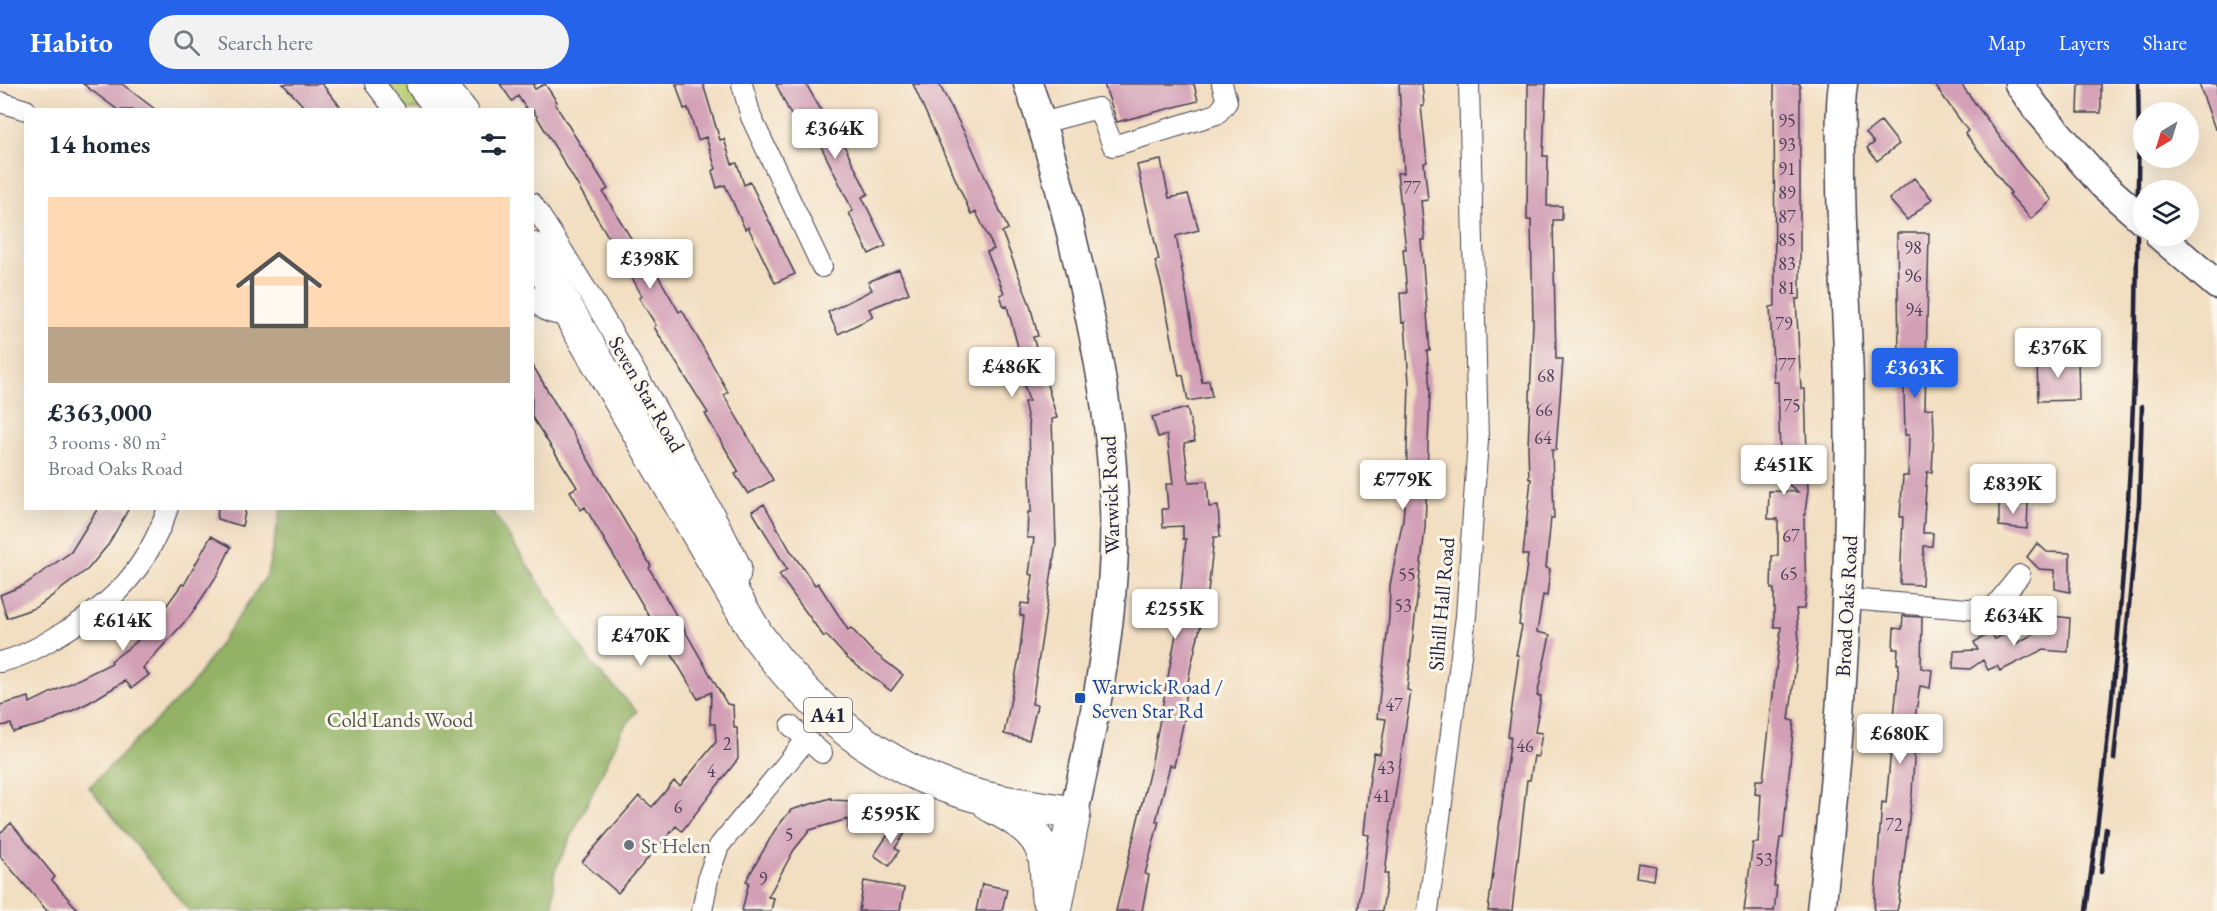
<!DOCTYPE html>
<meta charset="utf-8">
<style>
:root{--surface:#fff;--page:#f2f2f3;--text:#1f2937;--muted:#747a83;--accent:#2563eb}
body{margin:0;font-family:"EB Garamond",serif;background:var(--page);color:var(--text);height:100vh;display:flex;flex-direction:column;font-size:22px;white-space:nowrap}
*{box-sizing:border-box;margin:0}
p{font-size:20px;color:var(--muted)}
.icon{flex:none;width:33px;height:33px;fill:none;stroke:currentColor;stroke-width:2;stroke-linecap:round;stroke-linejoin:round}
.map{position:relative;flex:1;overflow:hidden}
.panel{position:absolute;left:24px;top:24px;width:510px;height:402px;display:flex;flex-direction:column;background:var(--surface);border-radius:0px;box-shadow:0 6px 24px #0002}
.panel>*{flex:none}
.needle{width:39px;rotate:218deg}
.buttons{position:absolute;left:2133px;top:18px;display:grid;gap:12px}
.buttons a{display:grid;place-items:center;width:66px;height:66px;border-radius:50%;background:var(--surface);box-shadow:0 6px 24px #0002;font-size:30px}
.price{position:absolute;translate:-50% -51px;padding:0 14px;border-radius:6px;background:#fff;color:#222;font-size:20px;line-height:39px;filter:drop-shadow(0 2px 3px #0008)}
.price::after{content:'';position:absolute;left:50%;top:36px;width:18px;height:14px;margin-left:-9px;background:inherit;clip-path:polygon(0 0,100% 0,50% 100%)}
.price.selected{background:var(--accent);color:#fff}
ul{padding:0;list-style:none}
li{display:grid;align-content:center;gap:12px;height:318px;padding:0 24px}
li span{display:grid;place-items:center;height:186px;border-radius:0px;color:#555}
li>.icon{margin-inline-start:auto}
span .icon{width:108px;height:108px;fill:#fffc;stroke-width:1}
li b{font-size:26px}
h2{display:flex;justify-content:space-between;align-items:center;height:72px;padding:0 24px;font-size:26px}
header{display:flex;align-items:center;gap:36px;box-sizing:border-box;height:84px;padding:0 30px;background:var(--accent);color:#fff}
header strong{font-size:28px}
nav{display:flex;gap:33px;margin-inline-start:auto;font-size:21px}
.search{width:420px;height:54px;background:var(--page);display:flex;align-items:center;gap:15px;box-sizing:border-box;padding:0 21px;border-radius:33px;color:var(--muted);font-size:22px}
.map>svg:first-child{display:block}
</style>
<header>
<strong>Habito</strong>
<div class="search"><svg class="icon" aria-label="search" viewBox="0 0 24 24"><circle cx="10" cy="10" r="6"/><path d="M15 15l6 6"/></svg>Search here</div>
<nav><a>Map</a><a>Layers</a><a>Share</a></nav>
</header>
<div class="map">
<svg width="2217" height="827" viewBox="0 0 2217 827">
<rect width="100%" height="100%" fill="#fbf7ec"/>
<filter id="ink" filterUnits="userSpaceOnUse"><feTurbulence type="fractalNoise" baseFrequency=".0167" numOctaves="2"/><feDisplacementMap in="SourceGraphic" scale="12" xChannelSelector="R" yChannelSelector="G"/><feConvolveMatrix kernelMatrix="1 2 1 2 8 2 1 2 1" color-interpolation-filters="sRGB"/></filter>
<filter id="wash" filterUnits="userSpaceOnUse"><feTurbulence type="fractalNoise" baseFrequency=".008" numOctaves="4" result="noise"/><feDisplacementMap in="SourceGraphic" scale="24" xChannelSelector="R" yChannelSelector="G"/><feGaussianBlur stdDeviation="1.35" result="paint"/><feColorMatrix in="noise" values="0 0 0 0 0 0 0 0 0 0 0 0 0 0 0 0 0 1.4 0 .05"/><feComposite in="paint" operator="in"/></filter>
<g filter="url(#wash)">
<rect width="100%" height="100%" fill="#f2dec1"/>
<path fill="#bacf73" stroke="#6e7857" stroke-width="1.5" d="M382,0H410L430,25H401Z"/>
<path fill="#93b265" stroke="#5a6a50" stroke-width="1.5" d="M281,425H491L591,579L637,627L623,645L554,789L553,827H189L89,703L191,602L267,491Z"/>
<g id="blocks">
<path fill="#d29fb5" d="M83,0H122L156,26H118Z
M283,0H322L343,26H307Z
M500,0H536L533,2L535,5L545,0L557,18L555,20L608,105L603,108L641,171L645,169L679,228L682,226L696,251L728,308L724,311L773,396L748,410L735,390L739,388L705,330L708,329L654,243L656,241L639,214L642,212L625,181L533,26H527L518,12L512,17Z
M676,0H703L720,56L724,55L732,80L737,79L744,101L750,98L795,190L775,199L748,143L745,145L725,101L717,104L712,87L716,85L706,53L698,56L688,24L684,25Z
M776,0H806L832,45L835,43L868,110L862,113L886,162L869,170L849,129L853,127L814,48L811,50L800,28L792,33Z
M913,0H939L970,59L1008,145L1002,148L1030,221L1038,252L1033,253L1057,334L1052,335L1056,460L1032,620L1037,621L1029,656L1004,650L1019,574L1024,532L1020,531L1021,519L1029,520L1033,491L1029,490L1034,454H1027L1028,428H1031L1029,341L1024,318L1029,317L1013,264L1018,263L1007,222L1004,223L1000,211L1004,209L987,168L994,165L976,128L971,130Z
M1104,0H1194L1198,17L1117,38Z
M1399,0H1422L1424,22H1421L1427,78L1424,79L1428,116L1421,117L1425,156H1421L1430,267H1427L1430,307L1425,444L1407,606L1411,607L1392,732L1385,790H1388L1382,827H1358L1369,751L1364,750L1370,692L1374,669L1380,670L1386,635L1377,634L1389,534L1390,501L1403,436L1406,397L1409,299L1405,238L1402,239L1400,209H1407L1403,165H1406L1397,89H1404Z
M1528,0H1546L1543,72H1548L1547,122H1562V136H1553L1556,275H1563L1556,366H1552L1554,434H1551L1546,484L1550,485L1547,512L1543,511L1537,548L1550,551L1537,612H1541L1535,648L1542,649L1538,673L1534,672L1530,696H1527L1512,827H1488L1511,653H1508L1519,571H1516L1522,542L1519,541L1528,471H1523L1531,395H1529L1528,364L1533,239L1531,136H1527Z
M1774,0H1800V215H1796L1801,305H1805L1808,406L1804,436L1806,506L1804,525H1796L1799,556L1789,636L1794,637L1783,754H1780L1774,802H1777L1774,827H1744L1753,759H1758L1761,711L1755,710L1756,696H1763L1781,543H1774V505H1771L1772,472H1778V435H1768L1769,407L1798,408L1758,376L1780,375L1778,298H1774L1770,223L1775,222Z
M1934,0H1961L2023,84L2052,116L2031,135L2009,110L2011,109L1965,49L1968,47Z
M2079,0H2101V29H2078Z
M2199,0H2217V45H2215Z
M1881,37L1899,60L1877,77L1867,64L1874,59L1866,49Z
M1161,76L1169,114L1188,110L1199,146L1176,152L1202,298L1209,296L1212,313L1188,317L1183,291L1179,292L1162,203L1155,177L1159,176L1137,81Z
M1914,94L1932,115L1907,136L1889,115Z
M1897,149H1929L1925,325L1933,324L1934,348L1932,388H1927L1923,449H1933L1932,462H1924L1922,501L1900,500L1903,433H1900L1903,392H1908L1909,351H1905L1903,268H1899Z
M899,185L909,209L869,225L873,233L838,250L828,228L872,206L868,198Z
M2037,274H2078L2079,316L2038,317Z
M532,280L651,482L649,484L727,620L733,621L734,644H737L738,675L682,747L676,742L618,809L582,778L639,712L652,723L674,697L680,702L716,658L715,640H710L711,608L698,615L585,423L581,426L570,407L577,403L532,333Z
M1187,324L1195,357L1184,359L1189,398L1207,397L1209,423L1218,422L1220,453H1214L1206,527H1204L1191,582L1181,635L1184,636L1174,682L1170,681L1156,737H1159L1145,790L1149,791L1142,827H1116L1152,677L1181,524H1179L1186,455H1183V442L1163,443L1162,425H1168L1166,400H1173L1167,351L1158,353L1152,333Z
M1999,417L2028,419L2027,445L1999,442Z
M764,420L790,466L815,501L818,499L848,546L851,544L871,566L903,591L891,607L847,574L826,551L824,553L779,491L787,485L752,427Z
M98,424H129L108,461L88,485L37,523L7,534L0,511L24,501L71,468Z
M218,424H246L242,442L217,435Z
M211,452L231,463L218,490L190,532L143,584L149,591L132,604L125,597L90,618L47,639L13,648L11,640L0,642V621L29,613L30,619L112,579L111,577L135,559L157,535L182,500L184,501Z
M2037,459L2047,468L2070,469V508L2055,505V486L2039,485L2027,473Z
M1903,532L1922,533L1921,584L1932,586L1930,604L1920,602L1914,641H1916L1912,710L1899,818L1897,827H1874L1882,718L1886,719L1899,580H1897L1898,565H1893L1894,544L1902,545Z
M2052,532L2070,534L2068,568L2042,566L2000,587L1997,582L1988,586L1983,576L1970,585L1953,584L1954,567L1978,566L1974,558L1991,549L1995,555L2009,548L2015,560L2037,548L2052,550Z
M831,714L832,716L871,718L870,744H848V735L810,746L794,766L768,813L774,814L771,827H742L749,798L746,797L775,746L791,726Z
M11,739L55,793L52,796L79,827H47L0,772V749Z
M896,739L907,746L895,764L899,767L889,782L874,771Z
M1638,779L1656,782L1654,796L1636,793Z
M864,797L904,804L900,827H859Z
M982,800L1007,805L1002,827H976Z"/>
</g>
</g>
<g filter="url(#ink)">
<use href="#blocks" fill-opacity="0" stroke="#413e4f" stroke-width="1.5"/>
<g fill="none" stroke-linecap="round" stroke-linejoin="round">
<g stroke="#413e4f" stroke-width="22">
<path id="street" d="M375,0L395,26
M447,0L468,26
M742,0L751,33L822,183
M0,18L26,26
M1042,39L1098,24L1113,62L1217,30L1227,18L1222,0
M532,119C608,236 678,358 741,482L740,492L730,505
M532,213C545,230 551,230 572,232
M1849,515L1979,526L1994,523L2020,491
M0,578C22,573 40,563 59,551C114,519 146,486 168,424
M791,642L822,669
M702,827L709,790L719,762L806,656
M1428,827L1466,532L1478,356L1469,0"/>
</g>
<g stroke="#413e4f" stroke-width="31">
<path id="secondary" d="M1028,0C1049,58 1064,118 1078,179C1100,273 1117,368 1114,465C1111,554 1093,643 1074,729
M2019,0L2036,24L2102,100
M2160,152L2217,201
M1821,827C1842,653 1852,479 1849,303C1848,228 1840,152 1841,77C1841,52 1839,25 1843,0"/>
</g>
<g stroke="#413e4f" stroke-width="35">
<path id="highway" d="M423,0L443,26
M532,165L757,551C811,625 882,685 970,710C1003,720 1040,723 1074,729L1055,827
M990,721C1012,733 1037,745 1044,771C1048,784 1046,800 1048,814"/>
</g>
<use href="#street" stroke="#fff" stroke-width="20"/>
<use href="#secondary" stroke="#fff" stroke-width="28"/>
<use href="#highway" stroke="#fff" stroke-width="33"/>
<path stroke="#22223b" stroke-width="4.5" d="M2114,675L2139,419L2142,322
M2101,788L2106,744
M2086,827C2117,608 2135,388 2137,168C2137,112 2140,56 2138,0"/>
<g stroke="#413e4f" stroke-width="31" stroke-linecap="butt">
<path id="secondary-bridge" d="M2102,100L2144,137"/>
</g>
<use href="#secondary-bridge" stroke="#fff" stroke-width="28"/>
</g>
</g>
<rect fill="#1a4fb4" stroke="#fbf7ec" stroke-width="2" x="1074" y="608" width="12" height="12" rx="3"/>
<circle fill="#6b7280" stroke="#fbf7ec" stroke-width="2" cx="629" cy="761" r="6"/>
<g text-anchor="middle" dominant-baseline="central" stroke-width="6" stroke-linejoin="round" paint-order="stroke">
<g font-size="18" fill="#4e415a">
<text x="1787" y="36">95</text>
<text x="1787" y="60">93</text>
<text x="1787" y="84">91</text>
<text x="1412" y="103">77</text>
<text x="1787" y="108">89</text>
<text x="1787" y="132">87</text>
<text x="1787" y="155">85</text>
<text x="1913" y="163">98</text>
<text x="1787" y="179">83</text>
<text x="1913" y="191">96</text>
<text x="1787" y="203">81</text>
<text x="1914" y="225">94</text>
<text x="1784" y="239">79</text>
<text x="1787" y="280">77</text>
<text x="1546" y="291">68</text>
<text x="1792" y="321">75</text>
<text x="1544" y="325">66</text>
<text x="1543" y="353">64</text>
<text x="1791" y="451">67</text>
<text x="1789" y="489">65</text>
<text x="1407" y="490">55</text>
<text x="1403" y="521">53</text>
<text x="1394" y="620">47</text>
<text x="727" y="659">2</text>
<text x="1525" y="661">46</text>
<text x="1386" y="683">43</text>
<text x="711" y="686">4</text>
<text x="1382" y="711">41</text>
<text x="678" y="722">6</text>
<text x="1894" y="740">72</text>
<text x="789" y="750">5</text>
<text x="1764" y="775">53</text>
<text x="763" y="794">9</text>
</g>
<rect fill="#fbf7ec" stroke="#636270" stroke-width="1.5" x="804" y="614" width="48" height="34" rx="4.5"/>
<g font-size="20" font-weight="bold" fill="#22223b">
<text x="828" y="631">A41</text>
</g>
<g font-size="21" fill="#22223b" stroke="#fbf7ec">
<text transform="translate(647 310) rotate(60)">Seven Star Road</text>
<text transform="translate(1110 411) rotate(-92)">Warwick Road</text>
<text transform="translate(1441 520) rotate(-85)">Silhill Hall Road</text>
<text transform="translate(1846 522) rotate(-87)">Broad Oaks Road</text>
</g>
<g font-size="21" fill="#164399" stroke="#fbf7ec" text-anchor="start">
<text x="1092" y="602">Warwick Road /<tspan x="1092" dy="24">Seven Star Rd</tspan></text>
</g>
<g font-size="21" fill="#50564c" stroke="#fbf7ec">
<text x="400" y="635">Cold Lands Wood</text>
</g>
<g font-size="21" fill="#5b616d" stroke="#fbf7ec" text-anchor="start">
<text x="641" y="761">St Helen</text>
</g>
</g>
</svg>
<div class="buttons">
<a><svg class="needle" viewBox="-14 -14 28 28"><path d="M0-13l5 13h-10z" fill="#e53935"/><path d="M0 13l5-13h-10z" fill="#747a83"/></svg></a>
<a><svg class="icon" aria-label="layers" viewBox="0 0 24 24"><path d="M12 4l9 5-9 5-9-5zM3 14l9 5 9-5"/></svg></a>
</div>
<b class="price" style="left:835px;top:76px">£364K</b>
<b class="price" style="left:650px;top:206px">£398K</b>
<b class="price" style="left:2058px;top:295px">£376K</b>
<b class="price" style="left:1012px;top:314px">£486K</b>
<b class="price selected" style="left:1915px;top:315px">£363K</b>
<b class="price" style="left:1784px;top:412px">£451K</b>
<b class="price" style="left:1403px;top:427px">£779K</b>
<b class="price" style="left:2013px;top:431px">£839K</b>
<b class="price" style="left:1175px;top:556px">£255K</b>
<b class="price" style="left:2014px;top:563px">£634K</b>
<b class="price" style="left:123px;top:568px">£614K</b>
<b class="price" style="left:641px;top:583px">£470K</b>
<b class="price" style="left:1900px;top:681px">£680K</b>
<b class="price" style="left:891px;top:761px">£595K</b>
<section class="panel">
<h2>14 homes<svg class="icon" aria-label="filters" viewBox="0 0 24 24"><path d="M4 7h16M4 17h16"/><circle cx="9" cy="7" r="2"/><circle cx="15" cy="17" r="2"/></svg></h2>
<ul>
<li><span style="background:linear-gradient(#ffd9b3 70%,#b9a48a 0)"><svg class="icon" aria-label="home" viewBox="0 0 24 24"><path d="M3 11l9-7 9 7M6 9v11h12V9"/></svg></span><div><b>£363,000</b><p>3 rooms · 80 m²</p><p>Broad Oaks Road</p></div></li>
</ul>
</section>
</div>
